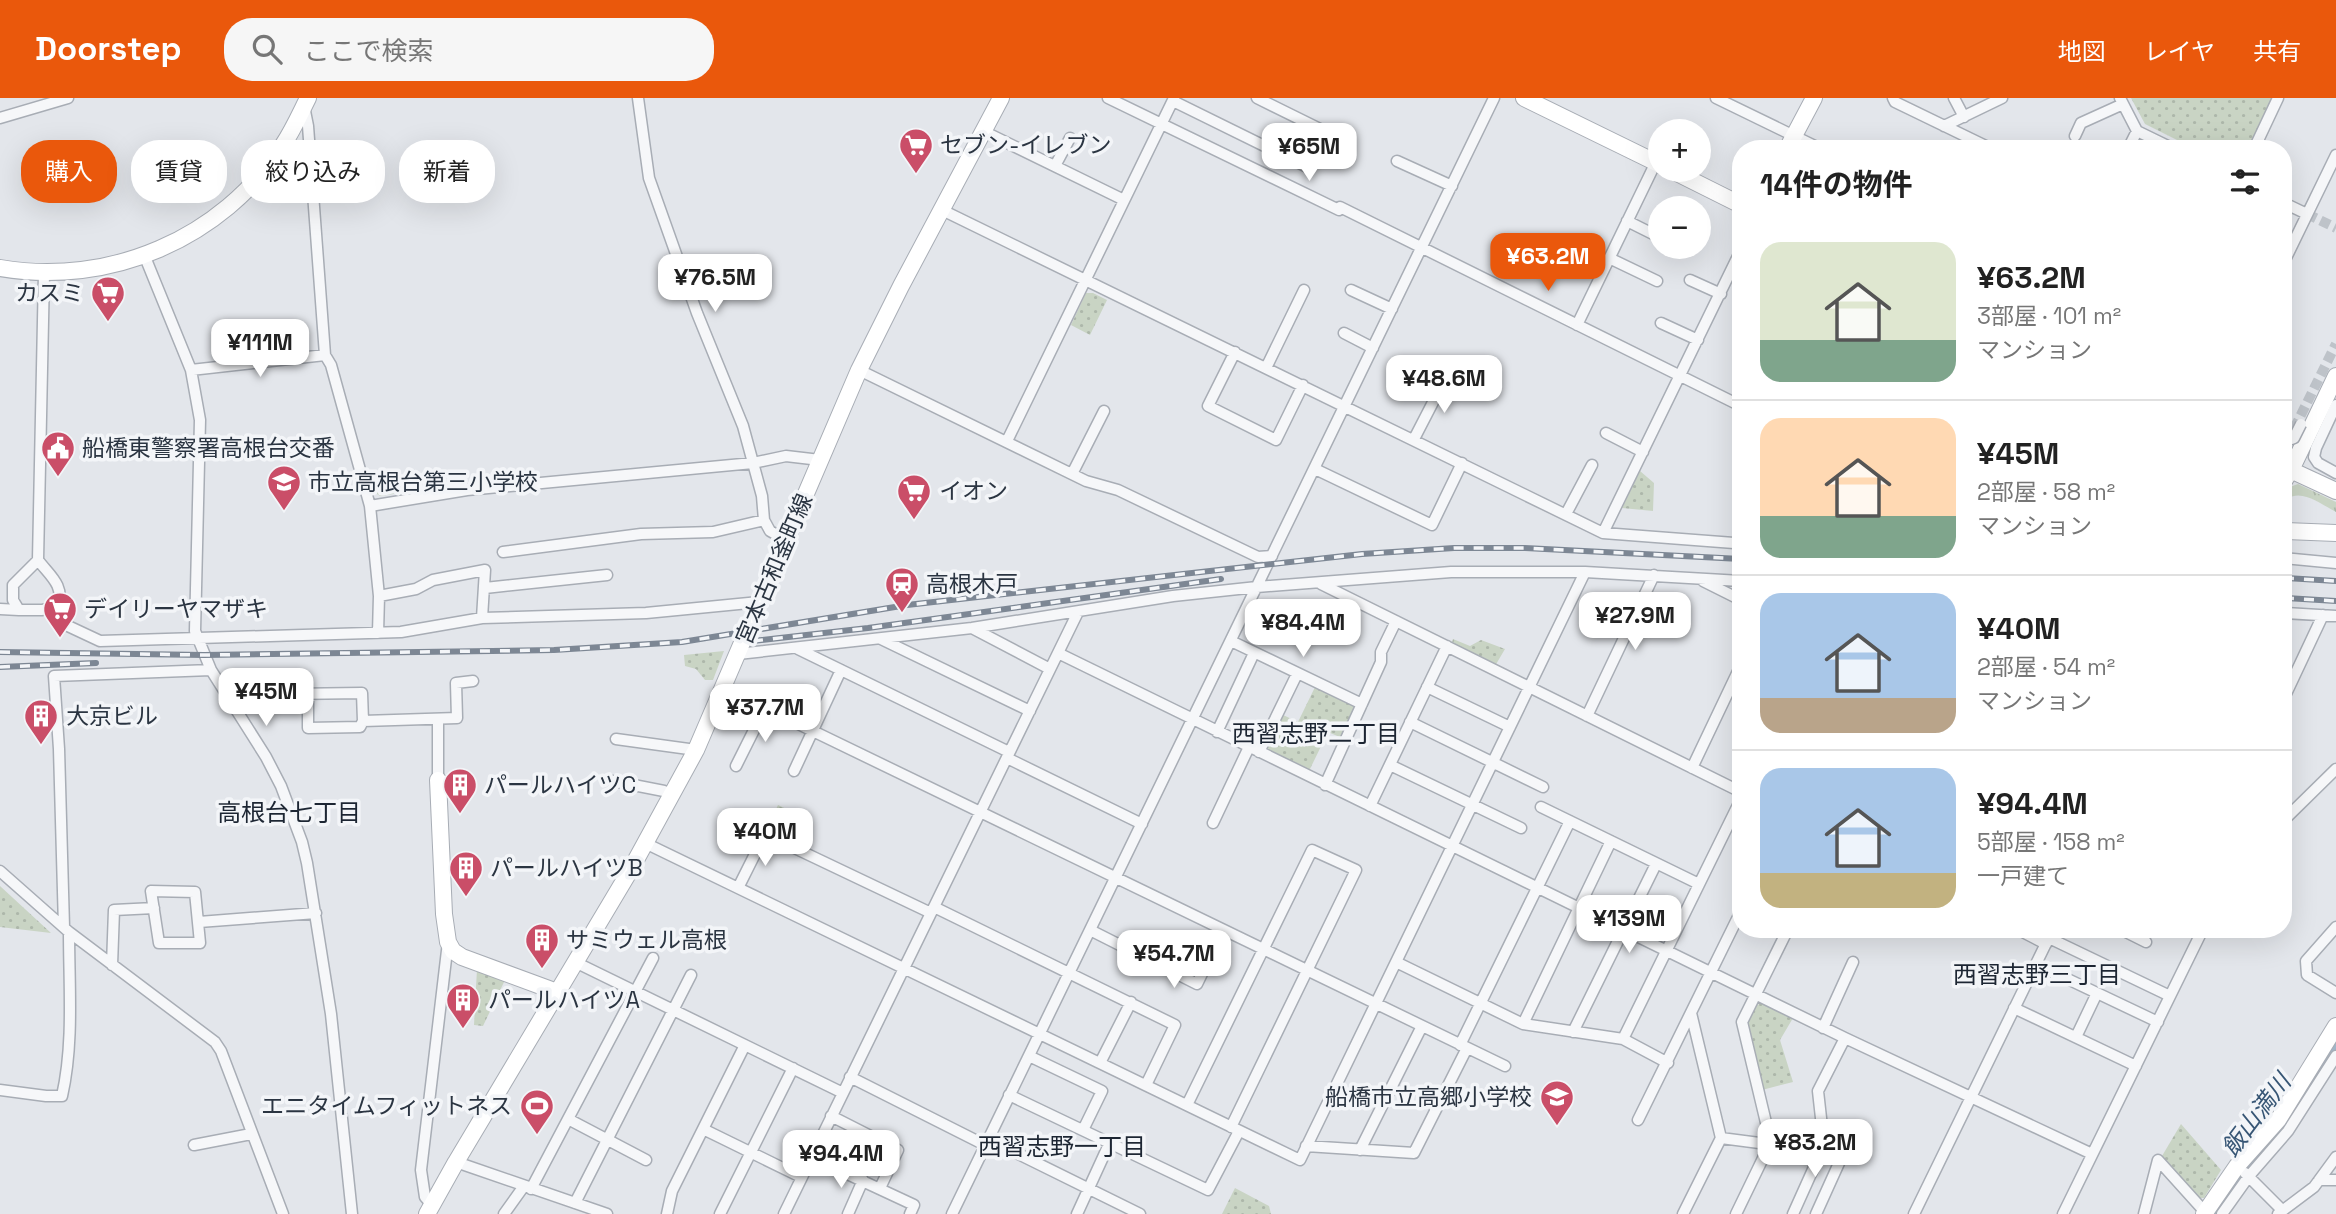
<!DOCTYPE html>
<html lang="ja">
<meta charset="utf-8">
<style>
:root{--surface:#fff;--page:#f6f6f6;--text:#222;--muted:#767676;--line:#e0e0e0;--accent:#ea580c}
body{margin:0;font-family:"Space Grotesk","Noto Sans JP",sans-serif;background:var(--page);color:var(--text);height:100vh;display:flex;flex-direction:column;font-size:26px;white-space:nowrap}
*{box-sizing:border-box;margin:0}
p{font-size:23px;color:var(--muted)}
.icon{flex:none;width:38px;height:38px;fill:none;stroke:currentColor;stroke-width:2;stroke-linecap:round;stroke-linejoin:round}
.map{position:relative;flex:1;overflow:hidden}
.side{position:absolute;left:1732px;top:42px;width:560px;height:798px;display:flex;flex-direction:column;background:var(--surface);border-radius:28px;box-shadow:0 7px 28px #0002}
.side>*{flex:none}
.guide{position:absolute;left:21px;top:42px;width:665px;height:63px;display:flex;gap:14px}
.fabs{position:absolute;left:1648px;top:21px;display:grid;gap:14px}
.fabs a{display:grid;place-items:center;width:63px;height:63px;border-radius:50%;background:var(--surface);box-shadow:0 7px 28px #0002;font-size:35px}
.price{position:absolute;translate:-50% -60px;padding:0 16px;border-radius:14px;background:#fff;color:#222;font-size:23px;line-height:46px;filter:drop-shadow(0 2px 4px #0008)}
.price::after{content:'';position:absolute;left:50%;top:42px;width:21px;height:16px;margin-left:-10px;background:inherit;clip-path:polygon(0 0,100% 0,50% 100%)}
.price.on{background:var(--accent);color:#fff}
ul{padding:0;list-style:none}
li{display:flex;align-items:center;gap:21px;height:175px;padding:0 28px}
li+li{border-top:2px solid var(--line)}
li span{display:grid;place-items:center;flex:none;width:196px;height:140px;border-radius:21px;color:#555}
li>.icon{margin-inline-start:auto}
span .icon{width:84px;height:84px;fill:#fffc;stroke-width:1}
li b{font-size:30px}
h2{display:flex;justify-content:space-between;align-items:center;height:84px;padding:0 28px;font-size:30px}
.pill{padding:0 24px;border-radius:28px;background:var(--surface);box-shadow:0 7px 28px #0002;font-size:24px;line-height:63px}
.pill.on{background:var(--accent);color:#fff}
header{display:flex;align-items:center;gap:42px;box-sizing:border-box;height:98px;padding:0 35px;background:var(--accent);color:#fff}
header strong{font-size:33px}
nav{display:flex;gap:38px;margin-inline-start:auto;font-size:24px}
.search{width:490px;height:63px;background:var(--page);display:flex;align-items:center;gap:18px;box-sizing:border-box;padding:0 24px;border-radius:28px;color:var(--muted);font-size:26px}
.map>svg:first-child{display:block}
</style>
<header>
<strong>Doorstep</strong>
<div class="search"><svg class="icon" aria-label="search" viewBox="0 0 24 24"><circle cx="10" cy="10" r="6"/><path d="M15 15l6 6"/></svg>ここで検索</div>
<nav><a>地図</a><a>レイヤ</a><a>共有</a></nav>
</header>
<div class="map">
<svg width="2336" height="1116" viewBox="0 0 2336 1116">
<defs>
<pattern id="grass-tufts" width="24" height="20" patternUnits="userSpaceOnUse" patternTransform="scale(1.75)"><rect width="24" height="20" fill="#c9d4c4"/><path d="M3 7l-1-3M5 7V3M7 7l1-3M15 17l-1-3M17 17v-4M19 17l1-3" fill="none" stroke="#adb7aa"/></pattern>
<pattern id="park-dots" width="8" height="8" patternUnits="userSpaceOnUse" patternTransform="scale(1.75)"><rect width="8" height="8" fill="#c9d4c4"/><path d="M2 2h.1M6 6h.1" fill="none" stroke="#adb7aa" stroke-width="1.8" stroke-linecap="round"/></pattern>
</defs>
<rect width="100%" height="100%" fill="#e3e6eb"/>
<path fill="url(#grass-tufts)" d="M2298,386L2336,404V414C2320,406 2299,388 2284,404L2287,390Z"/>
<path fill="url(#park-dots)" d="M2131,0H2271L2272,3L2248,51H2195L2145,26Z
M1086,195H1093L1107,202L1090,237L1071,227Z
M1640,373L1654,385L1653,413L1622,410Z
M416,380L420,392L380,398L377,396L374,387Z
M1453,541L1470,548L1481,542L1505,551L1495,568L1451,548Z
M724,553L713,582H705L696,571L685,568L684,557Z
M1316,587L1353,605L1355,610L1342,640L1328,634L1309,673L1267,654L1265,649L1281,616L1298,624Z
M778,707L803,719L792,740L768,728Z
M0,788L51,835L0,829Z
M477,871L505,882L483,928L474,927Z
M1762,905L1793,920L1780,942L1793,984L1762,992L1747,925L1755,908Z
M2181,1026L2221,1072L2204,1100H2199L2162,1058Z
M1235,1090L1269,1108L1271,1116H1222Z"/>
<g fill="none" stroke-linecap="round" stroke-linejoin="round">
<path stroke="#a0b6c9" stroke-width="19" d="M2214,1116L2243,1073L2283,1028L2336,946"/>
<path stroke="#bec3c9" stroke-width="10" stroke-dasharray="10 5" stroke-linecap="butt" d="M2307,116L2336,130
M2294,331L2336,246"/>
<g stroke="#a8adb5" stroke-width="13">
<path id="street" d="M638,0L649,80L697,215L743,328L762,398L764,422L770,433L786,442
M1108,0L1339,112
M1716,0L1821,51
M1893,0L1895,4L1992,51
M1954,0L1964,19
M2120,0L2137,33L2174,51
M1173,3L1309,70L1326,34L1257,0
M304,8L308,28L325,257L331,267L370,408L379,498L378,535
M0,20L68,0
M1944,28L2002,0
M985,34L1124,102
M2075,38L2081,25L2123,6
M2128,51L2137,33
M2254,51L2278,0
M1397,63L1452,88
M1055,68L1070,40
M2284,105L2307,116
M1340,109L1741,308
M942,112L1603,435L1741,152
M1627,123L1661,140
M145,159L191,272L200,322L195,533L211,572L266,659L281,688L302,744L307,765L331,916L352,1116
M1609,160L1657,183
M2284,164L2336,57
M1690,182L1721,196
M1351,192L1392,211
M1661,225L1698,242
M1577,227L1656,64
M1344,235L1373,250
M1235,254L1208,308L1276,342L1303,287
M1266,270L1304,192
M191,272L325,257
M859,272L1086,383L1118,392L1258,459L1272,458
M2336,307L2316,350L2314,359L2318,365L2336,375
M1606,335L1643,354
M1414,341L1446,279
M1007,343L1174,0
M1315,371L1432,427L1462,365
M1072,376L1104,313
M370,408L467,392L753,365L786,358L820,362
M1566,416L1592,367
M1603,435L1734,445
M503,454L641,436L713,434L764,422
M2284,460L2336,465
M38,462L13,487V502L19,512H42L58,508C65,487 49,477 38,462L44,175
M1703,483L1741,502
M1321,486L1741,694
M485,490L607,477
M379,498L416,491L433,482L485,472L482,520
M0,511L19,512
M50,511L68,528L100,543L401,534L482,520L646,515L759,504
M2284,515L2336,518
M972,530L1050,571
M881,541L1030,613
M1231,543L1362,606
M798,551L1009,654
M1058,555L1845,940L2092,1056
M738,556L972,530L1173,498L1257,489L1451,474H1585L1741,483
M1427,589L1510,629
M724,590L1505,968
M227,597L362,595L363,623L457,620L456,585L473,583
M308,597V630L360,629L363,623
M2284,600L2323,517
M1587,618L1654,477
M438,621V682
M1410,624L1543,689
M1217,634L1254,555
M616,641L696,652
M1259,654L1297,576
M1007,660L1142,726
M1390,667L1521,730
M736,668L765,610
M1692,670L1741,567
M794,673L841,572
M613,683L664,693L672,697
M1325,687L1381,564V554L1396,523
M1370,708L1447,548
M1541,709L1699,786
M2284,722L2336,671
M1213,725L1249,649
M645,745L1300,1062L1585,474
M0,773L69,834L215,944L221,953L283,1116
M738,790L765,736L931,815
M151,793L195,794L200,845H159Z
M934,809L1175,927L1146,987
M199,824L316,815
M64,829L59,651L54,578L211,572
M2336,829L2306,863L2307,877L2336,895
M2017,831L2046,846
M2120,831L2146,844
M1090,832L1197,886L1223,832
M2049,840L2170,898
M575,864L843,995
M1396,864L1523,926L1623,941L1668,965
M2036,866L2158,924
M112,867L114,812L154,810
M2014,910L2136,968
M1523,926L1611,743
M1823,930L1853,864
M1573,934L1656,766
M2076,939L2097,895
M1623,941L1741,701
M1460,947L1570,723
M1029,958L1102,993L1083,1032
M1100,965L1131,904
M850,979L985,1047
M0,992L46,998H62C74,945 69,888 69,834
M1009,997L1208,1092L1239,1033
M1187,1007L1312,752L1356,772L1231,1029
M831,1018L898,1052L880,1090
M568,1021L646,1062
M1638,1022L1741,813
M703,1031L801,1079
M1721,1040L1767,1046
M988,1041L1140,1116
M194,1047L251,1036
M1306,1048L1414,1055L1467,950
M1360,1052L1422,928
M811,1059L914,1107L910,1116
M456,1064L607,1116
M2245,1075L2282,1112
M2319,1082H2336
M531,1091L653,860
M575,1105L691,877
M432,1107L425,1099L421,1072L448,844
M504,1116L524,1088
M667,1116L672,1093L745,947
M720,1116L793,970
M784,1116L1078,514
M848,1116L863,1082
M952,1116L1494,0
M1077,1116L1110,1044
M1683,1116L1721,1040L1691,915
M1736,1116L1766,1054L1768,1033L1742,924L1788,831
M1793,1116L1824,1047L1818,993L1845,940
M1816,1116L1844,1054L1823,1042
M1914,1116L2053,831
M2063,1116L2203,831
M2144,1116L2158,1062L2205,1114
M2222,1116L2249,1078L2288,1033L2336,958
M2278,1116L2314,1089L2336,1059"/>
</g>
<g stroke="#a8adb5" stroke-width="18">
<path id="secondary" d="M1524,0L1661,67
M1787,51L1814,0
M1671,72L1741,107
M0,170C109,189 222,141 283,47C293,32 300,16 308,0
M2284,369L2336,393
M2284,383L2291,372L2336,278
M2284,433L2336,435
M438,682L444,816L448,844L453,853L462,859L557,894
M427,1116L456,1064L631,771L696,652L859,272L901,188L1001,0
M2204,1116L2237,1068L2278,1022L2336,928"/>
</g>
<use href="#street" stroke="#f6f7f9" stroke-width="10"/>
<use href="#secondary" stroke="#fff" stroke-width="16"/>
<g stroke="#7d8794" stroke-width="6">
<path id="rail" d="M2284,480L2336,483
M2284,500L2336,503
M753,543L868,530L1221,481
M0,554L204,557L554,552L682,544L907,507L1362,456L1454,450H1525L1741,461
M0,569L96,565"/>
</g>
<use href="#rail" stroke="#f3f5f8" stroke-width="3.5" stroke-dasharray="10" stroke-linecap="butt"/>
<g stroke="#a8adb5" stroke-width="13" stroke-linecap="butt">
<path id="street-bridge" d="M2284,348L2286,343L2294,340L2301,326"/>
</g>
<use href="#street-bridge" stroke="#f6f7f9" stroke-width="10"/>
</g>
<defs>
<g id="supermarket-pin" transform="scale(1.75)"><path d="M0 17L-7.5 6A9.5 9.5 0 1 1 7.5 6Z" fill="#ca4e68" stroke="#f3f5f8"/><path d="M-6-5.5h2.5l.6 2H6L4.5 2H-2.5L-4.4-4H-6ZM-1.5 3.2a1.3 1.3 0 1 0 .1 0ZM3 3.2a1.3 1.3 0 1 0 .1 0Z" fill="#fff"/></g>
<g id="civic-pin" transform="scale(1.75)"><path d="M0 17L-7.5 6A9.5 9.5 0 1 1 7.5 6Z" fill="#ca4e68" stroke="#f3f5f8"/><path d="M-.6-6.5H3V-4.5H.6V-3L4-1V1h2V6H-6V1h2V-1L-.6-3ZM-1.2 2.5V6h2.4V2.5Z" fill="#fff"/></g>
<g id="school-pin" transform="scale(1.75)"><path d="M0 17L-7.5 6A9.5 9.5 0 1 1 7.5 6Z" fill="#ca4e68" stroke="#f3f5f8"/><path d="M0-5L7-2L0 1L-7-2ZM-4 1L0 2.5L4 1V4Q0 6-4 4Z" fill="#fff"/></g>
<g id="station-pin" transform="scale(1.75)"><path d="M0 17L-7.5 6A9.5 9.5 0 1 1 7.5 6Z" fill="#ca4e68" stroke="#f3f5f8"/><path d="M-3-6H3Q5-6 5-4V2Q5 4 3 4L4.5 6H3L1.5 4h-3L-3 6H-4.5L-3 4Q-5 4-5 2V-4Q-5-6-3-6ZM-3.5-4v3h7v-3ZM-3.5 1v1.5H-2V1ZM2 1v1.5H3.5V1Z" fill="#fff"/></g>
<g id="building-pin" transform="scale(1.75)"><path d="M0 17L-7.5 6A9.5 9.5 0 1 1 7.5 6Z" fill="#ca4e68" stroke="#f3f5f8"/><path d="M-4-6H4V6H1V3H-1V6H-4ZM-2.5-4.3h1.7v1.8h-1.7ZM.8-4.3h1.7v1.8H.8ZM-2.5-1h1.7V.8h-1.7ZM.8-1h1.7V.8H.8Z" fill="#fff"/></g>
<g id="stadium-pin" transform="scale(1.75)"><path d="M0 17L-7.5 6A9.5 9.5 0 1 1 7.5 6Z" fill="#ca4e68" stroke="#f3f5f8"/><path d="M0-5a6.5 5 0 1 0 0 10a6.5 5 0 1 0 0-10ZM-3.5-1.8h7v3.6h-7Z" fill="#fff"/></g>
</defs>
<g fill-rule="evenodd">
<use href="#supermarket-pin" x="916" y="47"/>
<use href="#supermarket-pin" x="108" y="195"/>
<use href="#civic-pin" x="58" y="350"/>
<use href="#school-pin" x="284" y="384"/>
<use href="#supermarket-pin" x="914" y="393"/>
<use href="#station-pin" x="902" y="486"/>
<use href="#supermarket-pin" x="60" y="511"/>
<use href="#building-pin" x="41" y="618"/>
<use href="#building-pin" x="460" y="687"/>
<use href="#building-pin" x="466" y="770"/>
<use href="#building-pin" x="542" y="842"/>
<use href="#building-pin" x="463" y="902"/>
<use href="#school-pin" x="1557" y="999"/>
<use href="#stadium-pin" x="537" y="1008"/>
</g>
<g text-anchor="middle" dominant-baseline="central" stroke-width="7" stroke-linejoin="round" paint-order="stroke">
<g font-size="23" fill="#2b3542" stroke="#f3f5f8" text-anchor="start">
<text x="940" y="47">セブン-イレブン</text>
<text x="84" y="195" text-anchor="end">カスミ</text>
<text x="82" y="350">船橋東警察署高根台交番</text>
<text x="308" y="384">市立高根台第三小学校</text>
<text x="939" y="393">イオン</text>
<text x="926" y="486">高根木戸</text>
<text x="84" y="511">デイリーヤマザキ</text>
<text x="66" y="618">大京ビル</text>
<text x="484" y="687">パールハイツC</text>
<text x="490" y="770">パールハイツB</text>
<text x="566" y="842">サミウェル高根</text>
<text x="488" y="902">パールハイツA</text>
<text x="1532" y="999" text-anchor="end">船橋市立高郷小学校</text>
<text x="512" y="1008" text-anchor="end">エニタイムフィットネス</text>
</g>
<g font-size="23" fill="#2b3542" stroke="#f3f5f8">
<text transform="translate(774 471) rotate(-67)">宮本古和釜町線</text>
</g>
<g font-size="24" fill="#1d2633" stroke="#f3f5f8">
<text x="1316" y="635">西習志野二丁目</text>
<text x="289" y="714">高根台七丁目</text>
<text x="2037" y="876">西習志野三丁目</text>
<text x="1062" y="1048">西習志野一丁目</text>
</g>
<g font-size="24" font-style="italic" fill="#375675" stroke="#f3f5f8">
<text transform="translate(2256 1017) rotate(-53)">飯山満川</text>
</g>
</g>
</svg>
<div class="fabs">
<a>+</a>
<a>−</a>
</div>
<b class="price" style="left:1309px;top:85px">¥65M</b>
<b class="price on" style="left:1548px;top:195px">¥63.2M</b>
<b class="price" style="left:715px;top:216px">¥76.5M</b>
<b class="price" style="left:260px;top:281px">¥111M</b>
<b class="price" style="left:1444px;top:317px">¥48.6M</b>
<b class="price" style="left:1635px;top:554px">¥27.9M</b>
<b class="price" style="left:1303px;top:561px">¥84.4M</b>
<b class="price" style="left:266px;top:630px">¥45M</b>
<b class="price" style="left:765px;top:646px">¥37.7M</b>
<b class="price" style="left:765px;top:770px">¥40M</b>
<b class="price" style="left:1629px;top:857px">¥139M</b>
<b class="price" style="left:1174px;top:892px">¥54.7M</b>
<b class="price" style="left:1815px;top:1081px">¥83.2M</b>
<b class="price" style="left:841px;top:1092px">¥94.4M</b>
<div class="guide">
<a class="pill on">購入</a>
<a class="pill">賃貸</a>
<a class="pill">絞り込み</a>
<a class="pill">新着</a>
</div>
<section class="side">
<h2>14件の物件<svg class="icon" aria-label="filters" viewBox="0 0 24 24"><path d="M4 7h16M4 17h16"/><circle cx="9" cy="7" r="2"/><circle cx="15" cy="17" r="2"/></svg></h2>
<ul>
<li><span style="background:linear-gradient(#dfe7d0 70%,#7fa58c 0)"><svg class="icon" aria-label="home" viewBox="0 0 24 24"><path d="M3 11l9-7 9 7M6 9v11h12V9"/></svg></span><div><b>¥63.2M</b><p>3部屋 · 101 m²</p><p>マンション</p></div></li>
<li><span style="background:linear-gradient(#ffd9b3 70%,#7fa58c 0)"><svg class="icon" aria-label="home" viewBox="0 0 24 24"><path d="M3 11l9-7 9 7M6 9v11h12V9"/></svg></span><div><b>¥45M</b><p>2部屋 · 58 m²</p><p>マンション</p></div></li>
<li><span style="background:linear-gradient(#a9c7e8 75%,#b9a48a 0)"><svg class="icon" aria-label="home" viewBox="0 0 24 24"><path d="M3 11l9-7 9 7M6 9v11h12V9"/></svg></span><div><b>¥40M</b><p>2部屋 · 54 m²</p><p>マンション</p></div></li>
<li><span style="background:linear-gradient(#a9c7e8 75%,#c2b280 0)"><svg class="icon" aria-label="home" viewBox="0 0 24 24"><path d="M3 11l9-7 9 7M6 9v11h12V9"/></svg></span><div><b>¥94.4M</b><p>5部屋 · 158 m²</p><p>一戸建て</p></div></li>
</ul>
</section>
</div>
